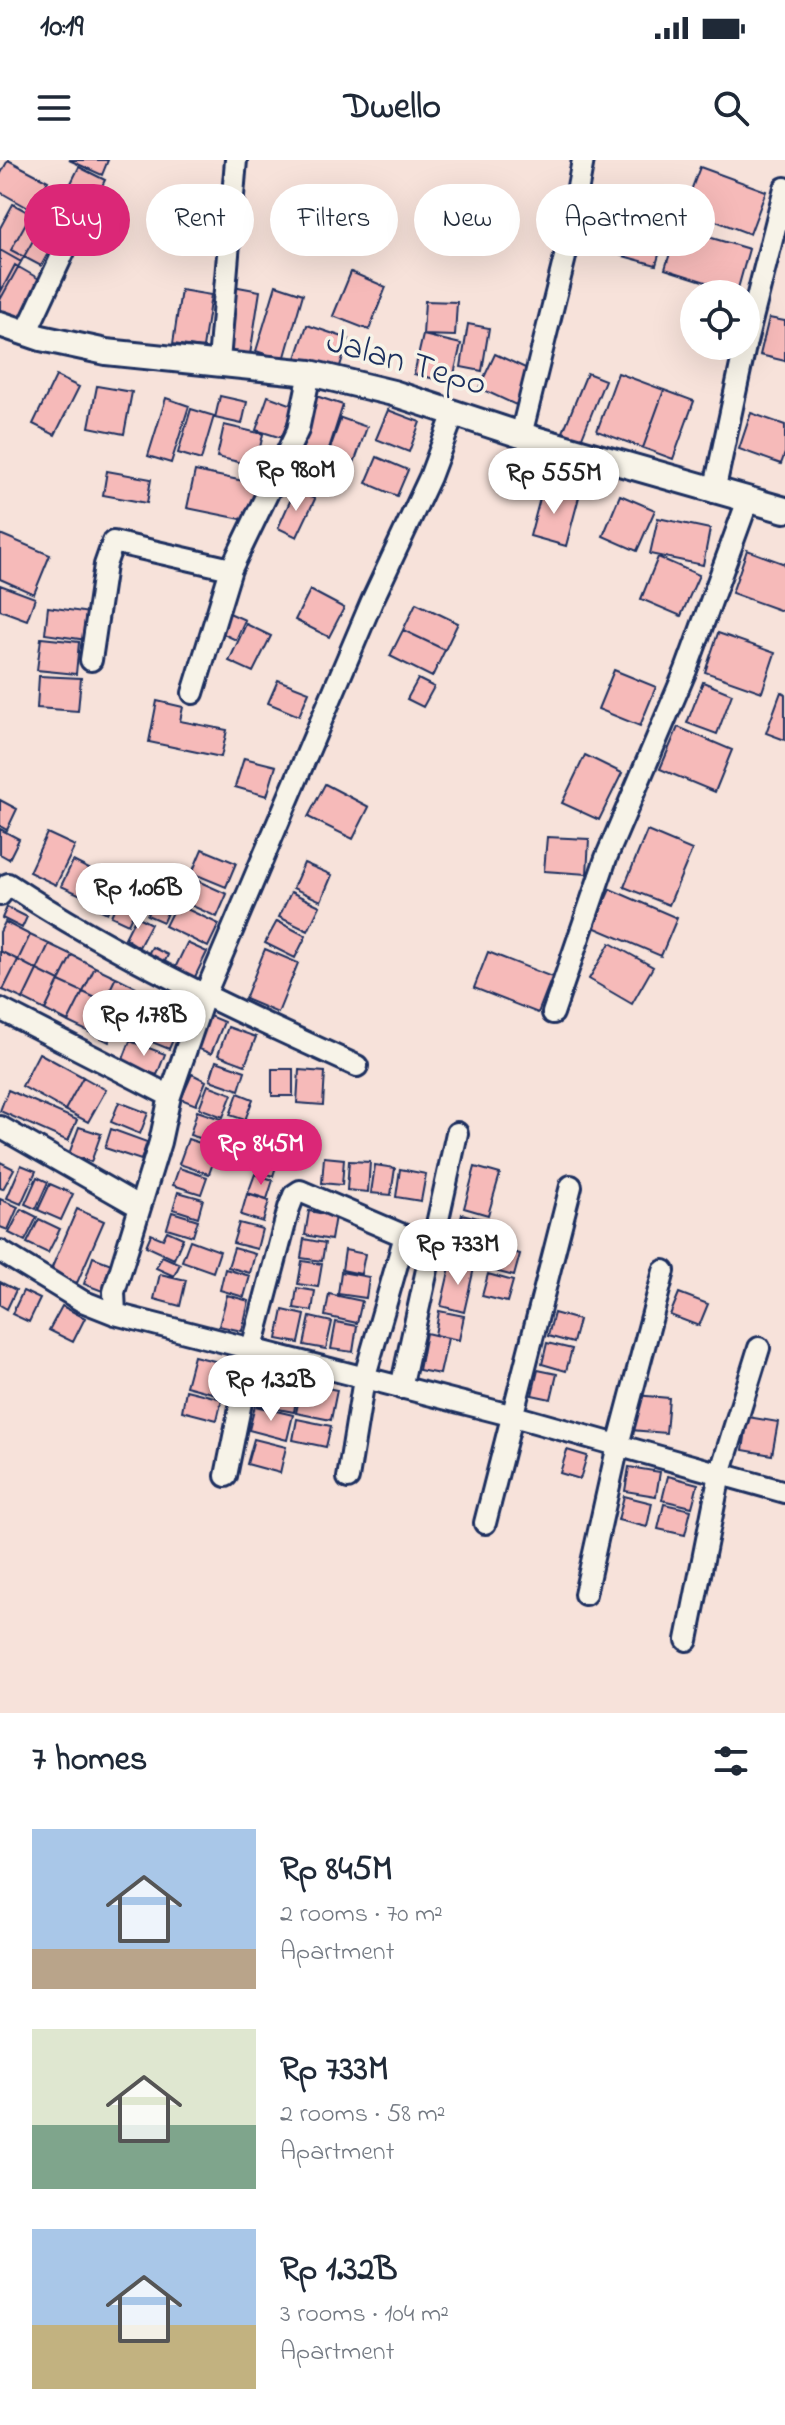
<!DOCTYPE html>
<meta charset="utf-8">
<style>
:root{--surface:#fff;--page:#f2f2f3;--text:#1f2937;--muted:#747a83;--accent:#db2777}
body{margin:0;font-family:"Indie Flower",sans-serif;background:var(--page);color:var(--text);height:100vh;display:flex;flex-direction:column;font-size:30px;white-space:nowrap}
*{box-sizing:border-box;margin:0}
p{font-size:26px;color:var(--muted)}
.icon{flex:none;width:44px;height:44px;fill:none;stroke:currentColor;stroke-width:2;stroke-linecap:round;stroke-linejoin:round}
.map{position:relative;height:1553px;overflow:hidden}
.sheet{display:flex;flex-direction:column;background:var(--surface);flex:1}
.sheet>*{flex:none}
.banner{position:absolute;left:24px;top:24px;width:738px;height:72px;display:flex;gap:16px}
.controls{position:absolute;left:680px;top:120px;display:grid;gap:16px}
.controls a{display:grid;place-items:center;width:80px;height:80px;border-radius:50%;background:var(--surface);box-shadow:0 8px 32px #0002;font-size:40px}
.price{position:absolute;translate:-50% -68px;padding:0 18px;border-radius:28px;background:#fff;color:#222;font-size:26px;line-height:52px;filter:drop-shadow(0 2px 4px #0008)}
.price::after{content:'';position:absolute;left:50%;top:48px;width:24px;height:18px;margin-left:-12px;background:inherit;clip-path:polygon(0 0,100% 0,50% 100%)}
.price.selected{background:var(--accent);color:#fff}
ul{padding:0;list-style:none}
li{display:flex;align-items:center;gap:24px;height:200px;padding:0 32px}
li span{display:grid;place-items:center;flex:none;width:224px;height:160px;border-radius:0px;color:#555}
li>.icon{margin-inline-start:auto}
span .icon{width:96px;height:96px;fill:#fffc;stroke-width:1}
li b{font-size:34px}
h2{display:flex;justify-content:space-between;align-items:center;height:96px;padding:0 32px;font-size:34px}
.tag{padding:0 28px;border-radius:36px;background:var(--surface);box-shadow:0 8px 32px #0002;font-size:28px;line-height:72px}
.tag.selected{background:var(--accent);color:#fff}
.status{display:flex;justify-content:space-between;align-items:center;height:56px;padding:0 40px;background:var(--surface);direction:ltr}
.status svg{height:22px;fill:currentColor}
header{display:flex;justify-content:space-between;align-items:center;height:104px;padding:0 32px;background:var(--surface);font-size:36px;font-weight:700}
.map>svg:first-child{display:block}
</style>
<div class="status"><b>10:19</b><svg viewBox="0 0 49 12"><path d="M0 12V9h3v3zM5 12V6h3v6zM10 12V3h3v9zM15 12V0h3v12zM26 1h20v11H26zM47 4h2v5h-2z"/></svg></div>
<header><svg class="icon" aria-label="menu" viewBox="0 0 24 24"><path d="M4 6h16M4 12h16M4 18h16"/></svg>Dwello<svg class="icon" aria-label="search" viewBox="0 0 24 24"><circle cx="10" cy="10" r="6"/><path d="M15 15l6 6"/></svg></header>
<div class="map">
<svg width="785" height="1553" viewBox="0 0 785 1553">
<rect width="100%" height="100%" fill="#f7e2da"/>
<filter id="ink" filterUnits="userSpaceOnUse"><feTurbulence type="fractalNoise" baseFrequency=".0125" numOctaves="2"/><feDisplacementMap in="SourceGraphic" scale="16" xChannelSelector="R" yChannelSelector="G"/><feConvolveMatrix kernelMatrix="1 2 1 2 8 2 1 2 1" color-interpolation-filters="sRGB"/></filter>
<g filter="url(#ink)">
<path fill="#f6bab9" stroke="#1b2f5e" stroke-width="2" d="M8,0L48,21L32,50L0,32V15Z
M69,0H108L102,15Z
M79,7L105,20L84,62L58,49Z
M700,7L766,31L750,74L684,49Z
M13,44L44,61L21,102L0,90V68Z
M34,48L64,64L41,106L11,90Z
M609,56L666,71L656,105L601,90Z
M678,68L749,89L737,132L665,109Z
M0,90L21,102L0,140Z
M15,105L41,120L17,163L0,154V133Z
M351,112L386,127L369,170L333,156Z
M276,125L303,134L284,200L256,191Z
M233,126L260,131L250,195L222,190Z
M181,130L211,135L203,188L173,184Z
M425,141L457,142L455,176L423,175Z
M769,158L785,161V201L760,195Z
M468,164L489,168L482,211L461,207Z
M307,165L349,179L337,215L295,201Z
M423,175L461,184L452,223L414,214Z
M495,194L532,211L516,245L479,228Z
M587,213L605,220L581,280L563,272Z
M618,213L664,230L643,288L597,271Z
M56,216L79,227L55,275L33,264Z
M97,226L132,232L124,274L89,267Z
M664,230L694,241L673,299L643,288Z
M313,235L343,245L325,301L295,292Z
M220,236L247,242L242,264L215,258Z
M268,236L293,245L282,278L256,270Z
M166,238L189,246L171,303L148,296Z
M191,249L214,256L201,300L178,293Z
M388,250L420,262L409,292L376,279Z
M751,253L785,265V293L781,304L739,289Z
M341,258L367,267L349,317L323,308Z
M224,265L263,274L256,306L217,297Z
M377,297L408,310L397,336L366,323Z
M107,311L151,319L147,343L103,335Z
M195,311L263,325L256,362L187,348Z
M543,327L579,337L566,386L530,376Z
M295,330L315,339L297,377L278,368Z
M620,335L655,350L637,391L603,376Z
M658,358L710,369L703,405L650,394Z
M0,374L50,395L34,434L0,419Z
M747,390L785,404V452L732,433Z
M658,397L699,415L681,456L641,439Z
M0,425L35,438L27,460L0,450Z
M310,430L344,448L329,477L295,460Z
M416,443L458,463L445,490L403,470Z
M48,447L90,453L87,480L45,474Z
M227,452L245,460L236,480L219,472Z
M246,464L271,476L253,512L229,501Z
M403,470L445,490L432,517L390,496Z
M718,473L775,493L762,532L705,512Z
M41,478L79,482L76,514L37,510Z
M614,510L656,527L640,566L598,549Z
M39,516L81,518L78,551L37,548Z
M418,519L434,527L423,547L407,539Z
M278,520L309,532L299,556L268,543Z
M703,522L732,534L717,574L687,563Z
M781,532L785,534V580L766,573Z
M157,541L183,547L180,561L227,570L221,597L149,582Z
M678,567L732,590L715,632L660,609Z
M585,595L622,613L599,660L562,643Z
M244,598L276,606L267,636L235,627Z
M325,624L369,647L353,679L308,657Z
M0,640L17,649L7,670L0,666Z
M0,669L19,679L9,699L0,694Z
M647,671L692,690L669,745L624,727Z
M47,673L75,686L56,725L29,712Z
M547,677L589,679L587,714L544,711Z
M202,689L236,703L226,727L192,713Z
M73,701L95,712L83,736L61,726Z
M304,703L332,715L321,741L293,728Z
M189,717L227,734L217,757L179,740Z
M100,720L119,729L107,753L89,744Z
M610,729L677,758L661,796L593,767Z
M158,730L174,737L163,762L147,755Z
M291,732L320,746L308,771L279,757Z
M121,733L139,741L128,764L111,756Z
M176,744L219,764L208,787L165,766Z
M7,747L27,757L22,768L2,758Z
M136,756L151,764L139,787L125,778Z
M277,761L306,776L295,798L265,783Z
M5,762L30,775L18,800L0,791V772Z
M30,775L49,784L37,810L18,800Z
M187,783L207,792L194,819L174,810Z
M610,783L653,807L632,844L589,819Z
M49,784L72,795L59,821L37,810Z
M152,787L168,795L161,809L144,801Z
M265,789L298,803L278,853L245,839Z
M0,791L18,800L3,830L0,828Z
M488,792L552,817L538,853L474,828Z
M72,795L95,807L83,832L59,821Z
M18,800L37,810L23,839L3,830Z
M95,807L116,817L104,842L83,832Z
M37,810L59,821L45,850L23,839Z
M116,817L136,827L123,852L104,842Z
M59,821L83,832L68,862L45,850Z
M83,832L104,842L89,872L68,862Z
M145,835L184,851L177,871L138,855Z
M104,842L123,852L109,882L89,872Z
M138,855L177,871L169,889L130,873Z
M207,855L224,862L211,894L195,887Z
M228,867L256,877L245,905L218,895Z
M130,881L165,894L157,915L122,902Z
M39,893L83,917L65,950L22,926Z
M216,901L245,911L239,930L210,920Z
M272,909H293V936H272Z
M299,910L325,912L323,945L297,943Z
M192,914L206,921L196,945L181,939Z
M83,917L106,930L88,962L65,950Z
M208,925L232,934L223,957L199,948Z
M8,930L77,960L68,981L0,951Z
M238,933L253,939L245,960L230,955Z
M119,942L148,953L140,974L111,962Z
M197,951L227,961L219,984L190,975Z
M231,962L245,966L238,988L224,984Z
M264,963L283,969L276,989L257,984Z
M79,967L101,974L91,1002L69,994Z
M111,969L147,982L141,1000L105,988Z
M188,979L218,989L209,1014L179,1004Z
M261,989L280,994L273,1016L255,1010Z
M324,997L344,999L342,1025L322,1023Z
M349,1001L370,1002L368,1032L347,1030Z
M0,1002L14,1009L3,1029L0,1028Z
M21,1005L36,1011L21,1044L7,1038Z
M375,1005L395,1008L391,1035L371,1033Z
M475,1007L500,1014L488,1055L464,1048Z
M179,1008L207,1017L201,1034L173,1025Z
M400,1009L426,1014L421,1041L396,1037Z
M255,1014L273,1020L267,1039L248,1033Z
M37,1017L48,1022L36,1049L25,1044Z
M50,1024L73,1034L61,1060L38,1050Z
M178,1032L203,1039L198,1057L173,1049Z
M247,1034L269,1041L263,1062L241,1055Z
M0,1039L18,1047L8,1070L0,1067Z
M21,1049L37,1057L25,1081L9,1073Z
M77,1049L104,1061L77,1123L50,1112Z
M309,1051L335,1056L331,1080L305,1075Z
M172,1052L198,1060L193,1076L167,1068Z
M462,1054L486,1060L477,1103L453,1098Z
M39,1059L60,1069L48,1093L27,1083Z
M239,1063L262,1069L257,1089L233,1083Z
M167,1071L183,1078L174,1099L146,1086L151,1074L163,1079Z
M304,1079L325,1083L322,1101L301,1098Z
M190,1080L220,1091L213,1112L182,1101Z
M234,1088L255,1094L250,1113L228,1107Z
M497,1088L520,1094L514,1116L491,1110Z
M345,1090L365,1094L361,1114L342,1110Z
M162,1096L180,1104L174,1116L156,1108Z
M93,1097L114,1105L105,1132L84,1124Z
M302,1101L322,1104L318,1127L298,1124Z
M451,1103L474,1108L464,1152L441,1146Z
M225,1109L250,1116L244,1137L220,1130Z
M341,1112L369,1117L366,1138L338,1134Z
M160,1114L186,1120L180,1146L154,1139Z
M488,1114L513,1121L507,1142L482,1136Z
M0,1122L16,1130L7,1149L0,1145Z
M297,1128L315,1131L312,1151L294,1148Z
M23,1131L40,1139L29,1162L12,1154Z
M679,1133L708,1144L699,1166L670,1155Z
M329,1134L362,1141L357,1163L325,1156Z
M227,1135L249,1141L242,1171L219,1166Z
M62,1146L85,1158L73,1182L49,1170Z
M283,1150L305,1155L299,1183L277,1179Z
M439,1151L464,1156L459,1180L435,1175Z
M554,1153L579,1160L573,1183L548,1176Z
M310,1157L332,1162L326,1189L304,1185Z
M336,1162L357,1166L353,1192L331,1189Z
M426,1173L448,1178L440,1214L419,1210Z
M547,1183L572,1189L566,1211L542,1204Z
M194,1196L235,1206L227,1237L186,1226Z
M538,1210L557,1214L551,1239L532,1235Z
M257,1215L299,1223L294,1252L252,1244Z
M302,1223L337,1230L331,1260L296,1253Z
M186,1230L222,1239L217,1260L182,1251Z
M635,1235L669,1238L666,1273L631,1270Z
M255,1246L293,1255L287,1280L249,1270Z
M748,1257L778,1262L772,1295L743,1290Z
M297,1259L331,1266L326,1287L293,1280Z
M254,1279L286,1287L280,1313L247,1304Z
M567,1290L587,1296L580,1319L560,1313Z
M629,1307L660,1312L656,1336L625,1331Z
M668,1316L698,1324L692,1347L662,1340Z
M624,1336L652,1343L647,1367L618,1360Z
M664,1344L691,1350L685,1375L658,1369Z"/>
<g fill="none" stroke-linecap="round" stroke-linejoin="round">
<g stroke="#1b2f5e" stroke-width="26">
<path id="minor" d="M26,173L74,70
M746,182L785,28
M219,201L236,0
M521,275L565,97L583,0
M714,332L745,186
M91,500L105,405L113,382L231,409
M193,533L231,409L298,270L310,213
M0,735L8,724C118,797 238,852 357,906
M0,849L170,936
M553,853L606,698L686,510L748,340
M0,967L140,1047
M0,1091L82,1141L115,1154L114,1132L160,982L170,936L204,837L372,441L430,317L454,253
M115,1154L510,1255L785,1332
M401,1228L457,973
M226,1316L252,1188L289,1048L294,1035L300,1031L405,1076L364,1219L348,1318
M485,1363L571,1026
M585,1434L618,1285L664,1111
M687,1480L720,1314L759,1188"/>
</g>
<g stroke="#1b2f5e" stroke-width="30">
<path id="tertiary" d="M0,164L41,178L106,192L310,213L393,233L521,275L785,350"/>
</g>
<use href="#minor" stroke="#f7f3e8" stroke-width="20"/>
<use href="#tertiary" stroke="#f7f3e8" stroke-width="24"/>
</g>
</g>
<g text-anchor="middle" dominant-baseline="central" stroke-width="7" stroke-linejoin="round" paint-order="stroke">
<g font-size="36" fill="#1b2f5e" stroke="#f7f3e8">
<text transform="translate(406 204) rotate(16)">Jalan Tepo</text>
</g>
</g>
</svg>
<div class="controls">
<a><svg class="icon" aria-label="locate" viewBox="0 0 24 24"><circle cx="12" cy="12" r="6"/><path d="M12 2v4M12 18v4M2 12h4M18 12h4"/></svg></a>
</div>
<b class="price" style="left:296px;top:353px">Rp 980M</b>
<b class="price" style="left:554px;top:356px">Rp 555M</b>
<b class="price" style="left:138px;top:771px">Rp 1.06B</b>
<b class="price" style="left:144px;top:898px">Rp 1.78B</b>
<b class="price selected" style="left:261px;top:1027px">Rp 845M</b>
<b class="price" style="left:458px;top:1127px">Rp 733M</b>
<b class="price" style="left:271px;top:1263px">Rp 1.32B</b>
<div class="banner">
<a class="tag selected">Buy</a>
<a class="tag">Rent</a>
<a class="tag">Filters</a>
<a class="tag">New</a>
<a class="tag">Apartment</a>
</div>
</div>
<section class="sheet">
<h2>7 homes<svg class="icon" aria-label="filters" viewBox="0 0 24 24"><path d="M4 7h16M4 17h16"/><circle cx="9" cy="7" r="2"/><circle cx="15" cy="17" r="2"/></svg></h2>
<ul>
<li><span style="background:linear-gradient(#a9c7e8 75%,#b9a48a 0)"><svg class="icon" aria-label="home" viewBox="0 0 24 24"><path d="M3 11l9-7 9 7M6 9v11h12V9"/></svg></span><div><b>Rp 845M</b><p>2 rooms · 70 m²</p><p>Apartment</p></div></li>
<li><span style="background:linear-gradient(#dfe7d0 60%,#7fa58c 0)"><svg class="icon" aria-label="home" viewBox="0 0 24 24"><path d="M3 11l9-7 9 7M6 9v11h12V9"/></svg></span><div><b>Rp 733M</b><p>2 rooms · 58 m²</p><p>Apartment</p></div></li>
<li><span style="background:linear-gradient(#a9c7e8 60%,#c2b280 0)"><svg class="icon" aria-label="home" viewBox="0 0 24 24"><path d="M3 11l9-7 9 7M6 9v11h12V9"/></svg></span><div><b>Rp 1.32B</b><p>3 rooms · 104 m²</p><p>Apartment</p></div></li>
</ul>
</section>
